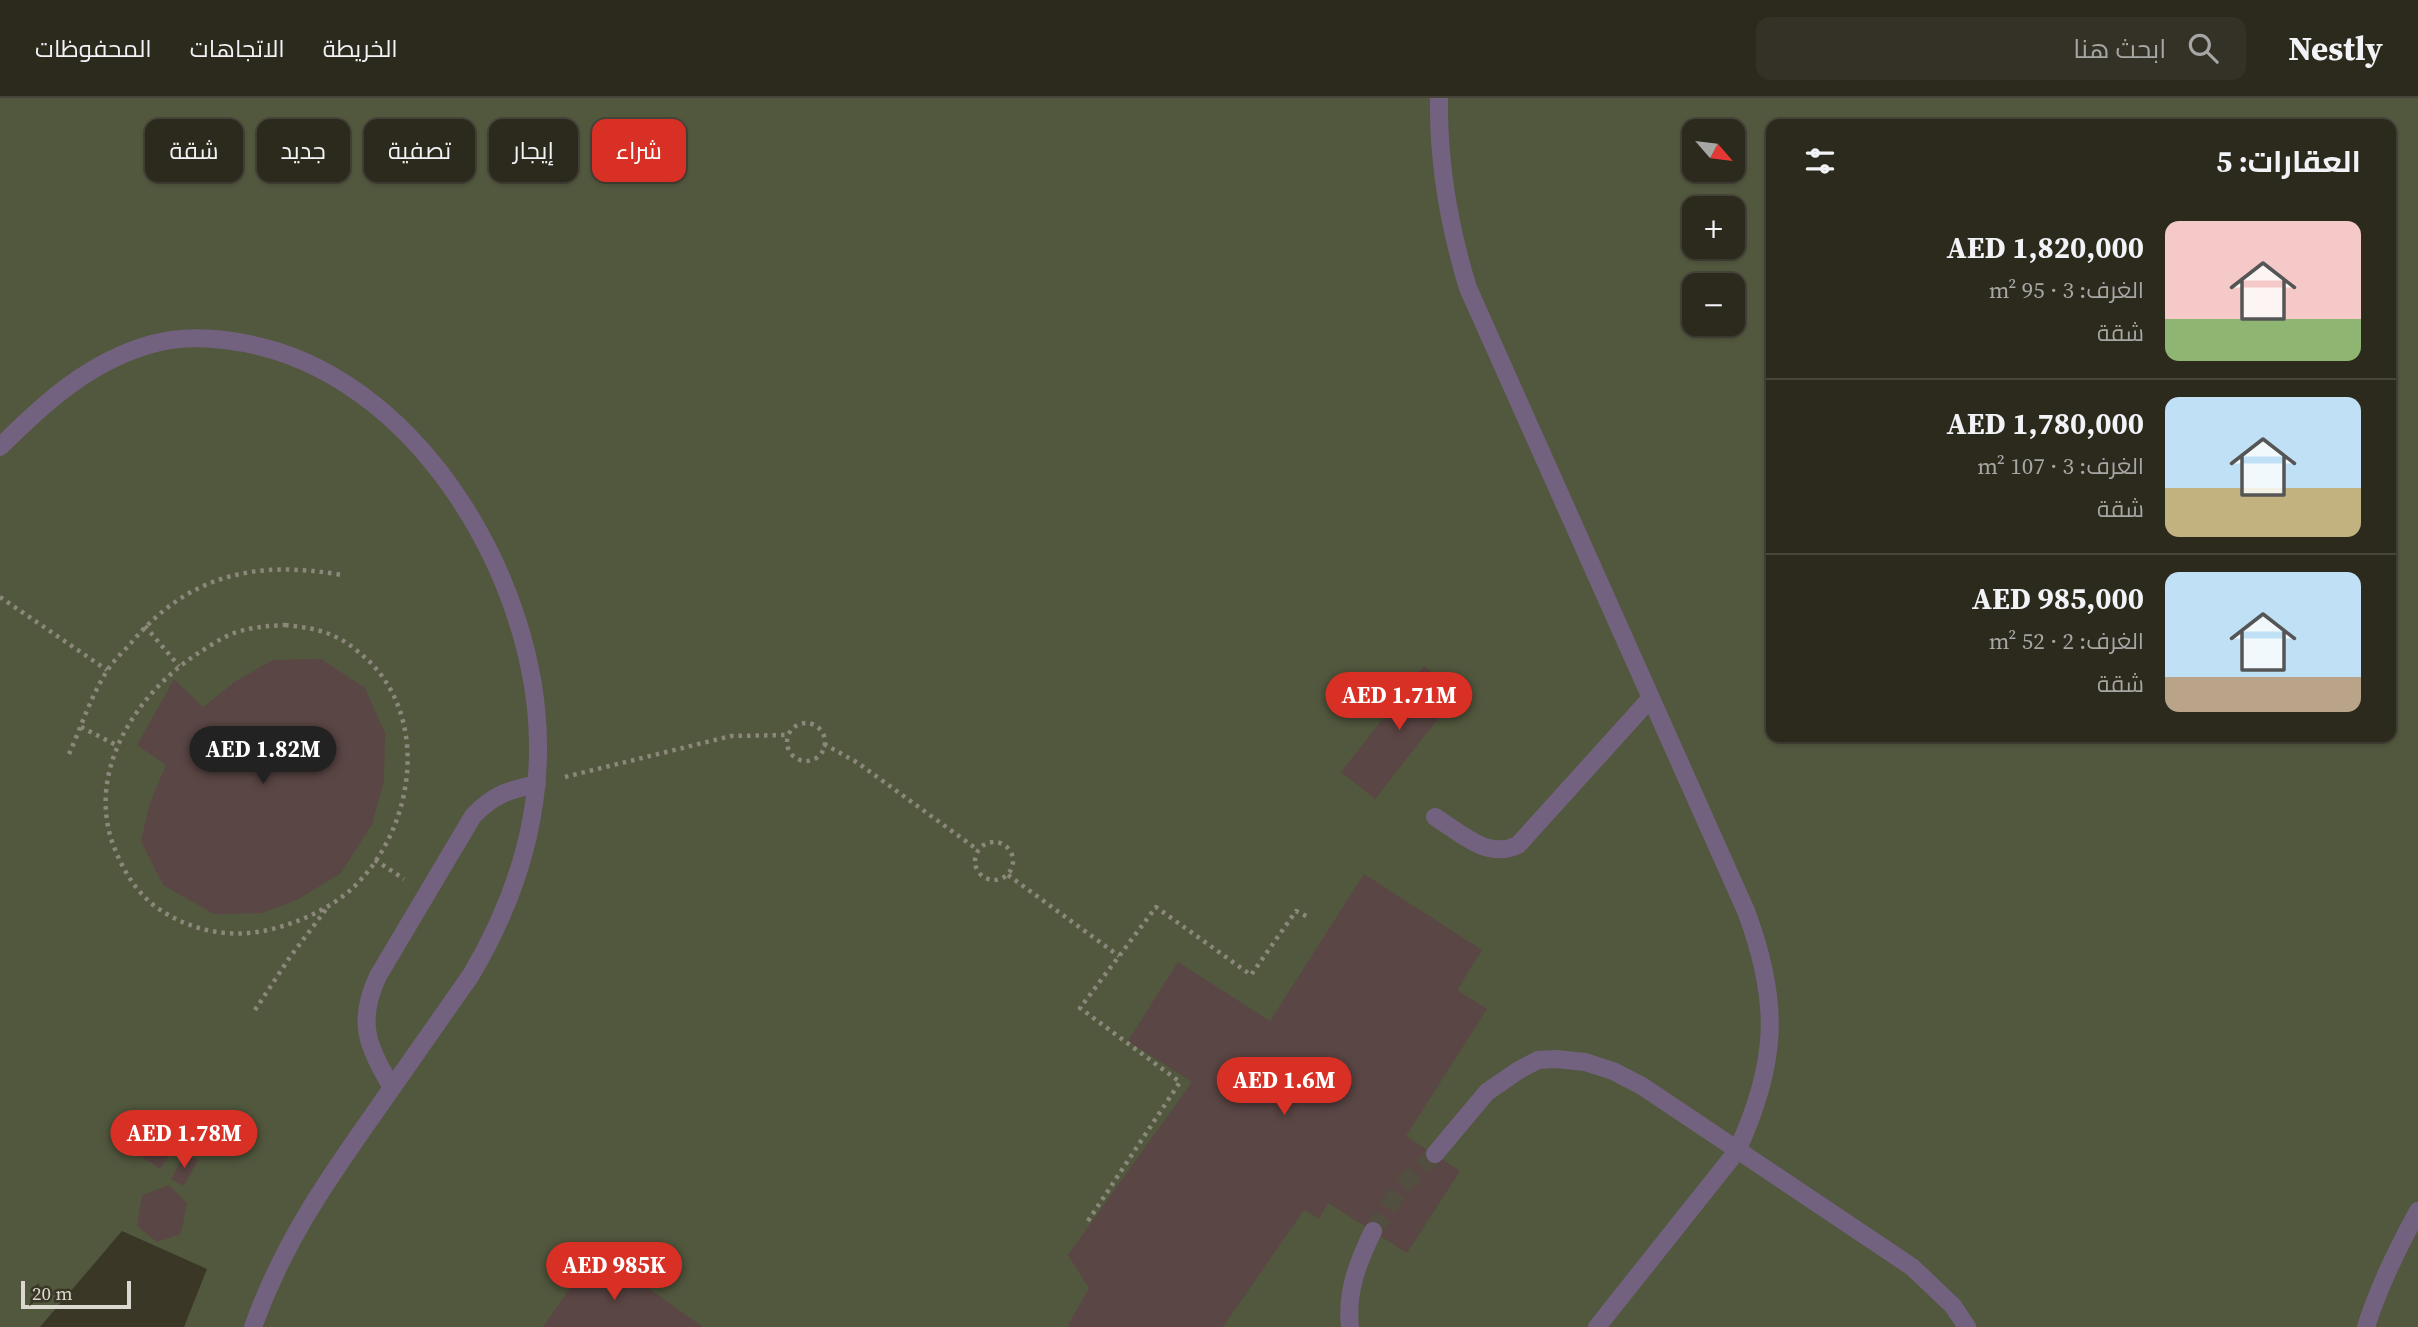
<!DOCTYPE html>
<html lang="ar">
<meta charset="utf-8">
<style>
:root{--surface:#2c291d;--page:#343126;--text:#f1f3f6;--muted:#a6a6a4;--line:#48453b;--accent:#d93025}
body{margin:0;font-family:"Source Serif 4",Cairo,serif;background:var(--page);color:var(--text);direction:rtl;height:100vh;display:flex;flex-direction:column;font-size:26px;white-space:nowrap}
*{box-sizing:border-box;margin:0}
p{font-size:23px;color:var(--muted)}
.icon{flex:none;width:38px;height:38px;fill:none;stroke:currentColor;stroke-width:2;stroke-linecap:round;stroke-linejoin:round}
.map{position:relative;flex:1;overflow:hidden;direction:ltr}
.sheet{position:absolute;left:1766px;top:21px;width:630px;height:623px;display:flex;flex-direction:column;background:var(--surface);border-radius:14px;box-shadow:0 2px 5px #0004,0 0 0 2px var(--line);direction:rtl}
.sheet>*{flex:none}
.banner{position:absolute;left:21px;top:21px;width:665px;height:63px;direction:rtl;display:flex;gap:14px}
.needle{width:46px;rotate:118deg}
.tools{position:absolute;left:1682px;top:21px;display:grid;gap:14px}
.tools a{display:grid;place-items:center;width:63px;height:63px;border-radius:14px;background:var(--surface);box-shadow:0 2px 5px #0004,0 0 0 2px var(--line);font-size:35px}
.scale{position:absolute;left:21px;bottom:18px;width:110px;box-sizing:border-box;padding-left:7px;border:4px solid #dbd9cf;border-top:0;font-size:19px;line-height:24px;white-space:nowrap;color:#dbd9cf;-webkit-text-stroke:5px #3b3727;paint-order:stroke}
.price{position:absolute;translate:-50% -60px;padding:0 16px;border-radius:24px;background:var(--accent);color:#fff;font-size:23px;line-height:46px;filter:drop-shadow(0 2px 4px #0008)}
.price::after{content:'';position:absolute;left:50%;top:42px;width:21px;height:16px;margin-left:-10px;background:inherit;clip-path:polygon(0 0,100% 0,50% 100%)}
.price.selected{background:#222;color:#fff}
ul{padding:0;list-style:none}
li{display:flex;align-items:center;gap:21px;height:175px;padding:0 35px}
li+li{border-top:2px solid var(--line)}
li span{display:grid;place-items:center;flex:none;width:196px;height:140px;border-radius:14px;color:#555}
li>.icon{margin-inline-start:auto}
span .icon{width:84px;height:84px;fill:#fffc;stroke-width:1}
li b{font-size:30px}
h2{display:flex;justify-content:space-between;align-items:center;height:84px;padding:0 35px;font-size:30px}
.pill{padding:0 24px;border-radius:14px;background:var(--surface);box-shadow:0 2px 5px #0004,0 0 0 2px var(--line);font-size:24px;line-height:63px}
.pill.selected{background:var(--accent);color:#fff}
header{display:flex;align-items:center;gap:42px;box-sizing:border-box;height:98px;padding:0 35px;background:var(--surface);border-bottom:2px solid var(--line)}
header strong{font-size:33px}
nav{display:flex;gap:38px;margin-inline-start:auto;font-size:24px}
.search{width:490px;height:63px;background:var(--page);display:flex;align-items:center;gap:18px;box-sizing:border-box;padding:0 24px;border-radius:14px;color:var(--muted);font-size:26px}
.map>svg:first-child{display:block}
</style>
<header>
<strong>Nestly</strong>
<div class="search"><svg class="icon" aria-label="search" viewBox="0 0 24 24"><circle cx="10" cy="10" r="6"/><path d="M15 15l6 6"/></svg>ابحث هنا</div>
<nav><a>الخريطة</a><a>الاتجاهات</a><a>المحفوظات</a></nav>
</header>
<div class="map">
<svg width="2418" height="1229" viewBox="0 0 2418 1229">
<rect width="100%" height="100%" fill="#3b3727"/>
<path fill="#52583e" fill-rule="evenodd" d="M0,0H2418V1229H184L207,1171L122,1133L40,1229H0ZM1771,26H2390V639H1771ZM1694,33H1732V72H1694ZM1694,110H1732V149H1694ZM1694,187H1732V226H1694Z"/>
<path fill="#5a4644" d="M321,561L365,590L385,635L384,683L372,726L341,775L297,802L262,815L214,816L163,787L141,743L150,705L166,667L137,647L174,581L203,609L236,583L273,562Z
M1424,568L1458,595L1375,701L1341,674Z
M1364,776L1482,852L1457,892L1487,911L1406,1038L1460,1073L1407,1155L1328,1105L1319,1121L1304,1112L1223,1229H1070L1068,1227L1089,1190L1068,1157L1192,984L1128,943L1178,864L1270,923Z
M157,1035L175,1048L160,1071L141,1058Z
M185,1056L198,1062L184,1088L171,1081Z
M169,1087L187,1105L181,1136L157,1144L137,1128L142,1097Z
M596,1153L703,1229H543Z"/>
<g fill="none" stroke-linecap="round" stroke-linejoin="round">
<path stroke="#534f40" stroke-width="18" stroke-dasharray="18 9" stroke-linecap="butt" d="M1373,1133L1402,1088L1435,1056"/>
<path stroke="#8b887b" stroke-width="4.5" stroke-dasharray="3.5 5" stroke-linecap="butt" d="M0,499L107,572
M285,527C303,529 320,531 336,539C349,545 360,555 370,564C433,628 411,741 347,795C326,812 301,823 276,830C234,842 191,834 156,809C136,794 123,772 114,749C85,674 136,596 197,556C208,549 221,540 234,535C251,529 267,528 285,527Z
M145,528L179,568
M787 644a19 19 0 1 1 38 0a19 19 0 1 1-38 0Z
M81,629L118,648
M824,646L858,665L978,752
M69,656C81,629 91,598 107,573C113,563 123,554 131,545C189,476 256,462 342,477
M565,679L731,638L788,637
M975 763a19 19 0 1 1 38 0a19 19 0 1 1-38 0Z
M375,762L404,781
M1008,777L1119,858
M255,912L290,859L327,810
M1088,1123L1180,984L1080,910L1156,809L1251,877L1296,813L1310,820"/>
<path stroke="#73627f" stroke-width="18" d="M1439,0C1438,66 1449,128 1468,190L1746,813C1780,904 1778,964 1737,1053L1597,1229
M0,349C44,305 90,263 152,246C188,236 226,240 262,249C424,290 537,486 538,646C539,730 513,806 471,877C438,924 406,970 373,1017C323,1088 283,1146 253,1229
M1435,719C1461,735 1487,762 1518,747L1650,601
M392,990C368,948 356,925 378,878L473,718C494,696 509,692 537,686
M1435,1056L1487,994L1519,972L1538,962L1556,961L1585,964L1613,973L1642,988L1912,1169L1953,1208L1967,1229
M1350,1229C1346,1194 1358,1164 1373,1133
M2366,1229C2379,1188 2397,1151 2418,1113"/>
</g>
</svg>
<div class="tools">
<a><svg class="needle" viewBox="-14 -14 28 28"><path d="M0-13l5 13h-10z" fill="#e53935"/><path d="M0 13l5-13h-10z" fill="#a6a6a4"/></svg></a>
<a>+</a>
<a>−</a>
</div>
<div class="scale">20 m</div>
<b class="price" style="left:1399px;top:634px">AED 1.71M</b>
<b class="price selected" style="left:263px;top:688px">AED 1.82M</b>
<b class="price" style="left:1284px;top:1019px">AED 1.6M</b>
<b class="price" style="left:184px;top:1072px">AED 1.78M</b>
<b class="price" style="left:614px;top:1204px">AED 985K</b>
<div class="banner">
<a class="pill selected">شراء</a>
<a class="pill">إيجار</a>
<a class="pill">تصفية</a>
<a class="pill">جديد</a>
<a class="pill">شقة</a>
</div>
<section class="sheet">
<h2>العقارات: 5<svg class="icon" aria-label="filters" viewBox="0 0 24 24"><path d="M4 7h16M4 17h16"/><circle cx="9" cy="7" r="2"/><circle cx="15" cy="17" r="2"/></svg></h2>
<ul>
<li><span style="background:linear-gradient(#f6c9c9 70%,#8fb573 0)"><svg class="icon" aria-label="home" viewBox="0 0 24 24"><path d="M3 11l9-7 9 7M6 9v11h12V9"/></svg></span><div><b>AED 1,820,000</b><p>الغرف: 3 · 95 m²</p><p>شقة</p></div></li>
<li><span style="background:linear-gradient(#bfe0f5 65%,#c2b280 0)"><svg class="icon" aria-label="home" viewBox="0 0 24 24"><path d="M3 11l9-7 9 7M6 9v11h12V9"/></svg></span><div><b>AED 1,780,000</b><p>الغرف: 3 · 107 m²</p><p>شقة</p></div></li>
<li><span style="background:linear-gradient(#bfe0f5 75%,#b9a48a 0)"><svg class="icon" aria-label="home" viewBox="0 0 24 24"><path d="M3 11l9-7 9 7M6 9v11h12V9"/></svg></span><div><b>AED 985,000</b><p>الغرف: 2 · 52 m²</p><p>شقة</p></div></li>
</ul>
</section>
</div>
